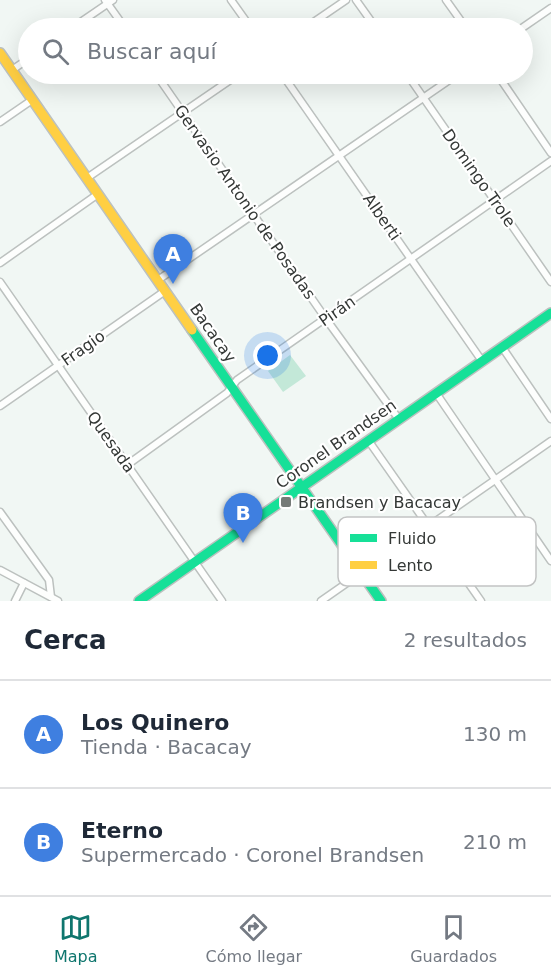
<!DOCTYPE html>
<html lang="es">
<head>
<meta charset="utf-8">
<style>
	:root { --surface:#fff; --page:#f6f6f7; --text:#1f2937; --muted:#747a83; --line:#e0e1e3; --accent:#0f766e }
	body { margin:0; font-family:"DejaVu Sans",sans-serif; background:var(--page); color:var(--text) }
	.you { position:absolute; left:268px; top:356px; width:21px; height:21px; margin:-15px; border:4px solid #fff; border-radius:50%; background:#1a73e8; box-shadow:0 0 0 9px #1a73e833 }
	.badge { display:grid; place-items:center; width:39px; height:39px; border-radius:50%; background:var(--accent); color:#fff; font-size:20px; font-weight:700 }
	.pin { position:absolute; translate:-50% -50px; filter:drop-shadow(0 2px 3px #0008) }
	.pin::after { content:''; position:absolute; top:32px; width:21px; height:18px; background:inherit; clip-path:polygon(0 0,100% 0,50% 100%) }
	.list { margin:0; padding:0; list-style:none }
	h2 { display:flex; justify-content:space-between; align-items:center; height:78px; margin:0; padding:0 24px; font-size:26px }
	h2 small { font-size:20px; font-weight:400; color:var(--muted) }
	.list li { display:grid; grid-template-columns:39px 1fr auto; gap:18px; align-items:center; box-sizing:border-box; height:108px; padding:0 24px; border-top:2px solid var(--line) }
	.list b { display:block; font-size:22px; white-space:nowrap }
	.list p { margin:0; font-size:20px; white-space:nowrap; color:var(--muted) }
	.list em { font-size:20px; font-style:normal; color:var(--muted) }
	.icon { flex:none; width:33px; height:33px; fill:none; stroke:currentColor; stroke-width:2; stroke-linecap:round; stroke-linejoin:round }
	.map { position:relative; flex:none; width:551px; height:601px; overflow:hidden }
	.search { position:absolute; background:var(--surface); box-shadow:0 6px 24px #0002; left:18px; right:18px; top:18px; height:66px; display:flex; align-items:center; gap:15px; box-sizing:border-box; padding:0 21px; border-radius:33px; color:var(--muted); font-size:22px }
	.sheet { height:294px; background:var(--surface) }
	nav { display:flex; justify-content:space-around; align-items:center; box-sizing:border-box; height:84px; border-top:2px solid var(--line); background:var(--surface); font-size:16px; color:var(--muted) }
	nav a { display:grid; justify-items:center; gap:3px }
	nav .on { color:var(--accent) }
	.map>svg:first-child { display:block }
	.green { fill:#c3e8d8 }
	.lines { fill:none; stroke-linecap:round; stroke-linejoin:round }
	.street-casing { stroke:#bcc1bf; stroke-width:9 }
	.fast-casing { stroke:#bcc1bf; stroke-width:12 }
	.slow-casing { stroke:#bcc1bf; stroke-width:12 }
	.street { stroke:#fdfefd; stroke-width:6 }
	.fast { stroke:#16e098; stroke-width:9 }
	.slow { stroke:#ffcf43; stroke-width:9 }
	.poi-dot { fill:#767b78; stroke:#fff; stroke-width:2 }
	.labels { text-anchor:middle; dominant-baseline:central; stroke-width:4.5; stroke-linejoin:round; paint-order:stroke }
	.street-label { font-size:16px; fill:#343836; stroke:#fff }
	.poi-label { font-size:16px; fill:#343836; stroke:#fff; text-anchor:start }
	.key { fill:#fff; stroke:#c2c3c3; stroke-width:1.5 }
	.key-label { font-size:16px; fill:#343836 }
</style>
</head>
<body>
<div class="map">
<svg width="551" height="601" viewBox="0 0 551 601">
	<rect width="100%" height="100%" fill="#f1f7f4"/>
	<!-- green -->
	<polygon class="green" points="290,355 306,376 283,392 268,371"/>
	<g class="lines">
		<defs>
			<g id="street">
				<polyline points="105,0 125,28"/>
				<polyline points="231,0 251,28"/>
				<polyline points="356,0 376,28"/>
				<polyline points="446,0 466,28"/>
				<polyline points="72,28 113,0"/>
				<polyline points="305,28 346,0"/>
				<polyline points="522,28 551,8"/>
				<polyline points="12,70 28,59"/>
				<polyline points="156,74 326,319 398,418"/>
				<polyline points="282,74 482,361"/>
				<polyline points="407,74 551,282"/>
				<polyline points="497,74 551,153"/>
				<polyline points="0,122 32,100"/>
				<polyline points="87,178 239,74"/>
				<polyline points="0,263 98,194"/>
				<polyline points="158,280 458,74"/>
				<polyline points="0,282 222,601"/>
				<polyline points="502,347 551,419"/>
				<polyline points="436,393 551,561"/>
				<polyline points="0,406 165,291"/>
				<polyline points="368,440 481,601"/>
				<polyline points="127,465 227,393 237,380 551,161"/>
				<polyline points="0,512 49,580 51,597"/>
				<polyline points="0,570 58,601"/>
				<polyline points="15,601 24,583"/>
				<polyline points="321,601 551,441"/>
			</g>
			<g id="fast">
				<polyline points="192,330 381,601"/>
				<polyline points="139,601 551,313"/>
			</g>
			<polyline id="slow" points="0,53 192,330"/>
		</defs>
		<!-- street casing -->
		<use href="#street" class="street-casing"/>
		<!-- fast casing -->
		<use href="#fast" class="fast-casing"/>
		<!-- slow casing -->
		<use href="#slow" class="slow-casing"/>
		<!-- street -->
		<use href="#street" class="street"/>
		<!-- fast -->
		<use href="#fast" class="fast"/>
		<!-- slow -->
		<use href="#slow" class="slow"/>
	</g>
	<!-- markers -->
	<rect class="poi-dot" x="280" y="496" width="12" height="12" rx="3"/>
	<g class="labels">
		<!-- street labels -->
		<g class="street-label">
			<text transform="translate(479 178) rotate(55)">Domingo Trole</text>
			<text transform="translate(245 202) rotate(55)">Gervasio Antonio de Posadas</text>
			<text transform="translate(382 217) rotate(55)">Alberti</text>
			<text transform="translate(337 311) rotate(-35)">Pirán</text>
			<text transform="translate(213 333) rotate(55)">Bacacay</text>
			<text transform="translate(83 348) rotate(-35)">Fragio</text>
			<text transform="translate(111 442) rotate(55)">Quesada</text>
			<text transform="translate(336 444) rotate(-35)">Coronel Brandsen</text>
		</g>
		<!-- poi labels -->
		<g class="poi-label">
			<text x="298" y="502">Brandsen y Bacacay</text>
		</g>
	</g>
	<!-- legend -->
	<rect x="338" y="517" width="198" height="69" rx="9" class="key"/>
	<rect x="350" y="534" width="27" height="8" fill="#16e098"/>
	<rect x="350" y="561" width="27" height="8" fill="#ffcf43"/>
	<g class="key-label">
		<text x="388" y="544">Fluido</text>
		<text x="388" y="571">Lento</text>
	</g>
</svg>
<div class="you"></div>
<div class="pin badge" style="left:173px;top:284px;background:#3f7fe0">A</div>
<div class="pin badge" style="left:243px;top:543px;background:#3f7fe0">B</div>
<div class="search"><svg class="icon" aria-label="search" viewBox="0 0 24 24"><circle cx="10" cy="10" r="6"/><path d="M15 15l6 6"/></svg>Buscar aquí</div>
</div>
<section class="sheet">
<h2>Cerca<small>2 resultados</small></h2>
<ul class="list">
<li><span class="badge" style="background:#3f7fe0">A</span><div><b>Los Quinero</b><p>Tienda · Bacacay</p></div><em>130 m</em></li>
<li><span class="badge" style="background:#3f7fe0">B</span><div><b>Eterno</b><p>Supermercado · Coronel Brandsen</p></div><em>210 m</em></li>
</ul>
</section>
<nav>
<a class="on"><svg class="icon" aria-label="map" viewBox="0 0 24 24"><path d="M3 6l6-2 6 2 6-2v14l-6 2-6-2-6 2zM9 4v14M15 6v14"/></svg>Mapa</a>
<a><svg class="icon" aria-label="directions" viewBox="0 0 24 24"><path d="M12 3l9 9-9 9-9-9zM9 14v-3h6M13 9l2 2-2 2"/></svg>Cómo llegar</a>
<a><svg class="icon" aria-label="saved" viewBox="0 0 24 24"><path d="M7 4h10v16l-5-4-5 4z"/></svg>Guardados</a>
</nav>
</body>
</html>
